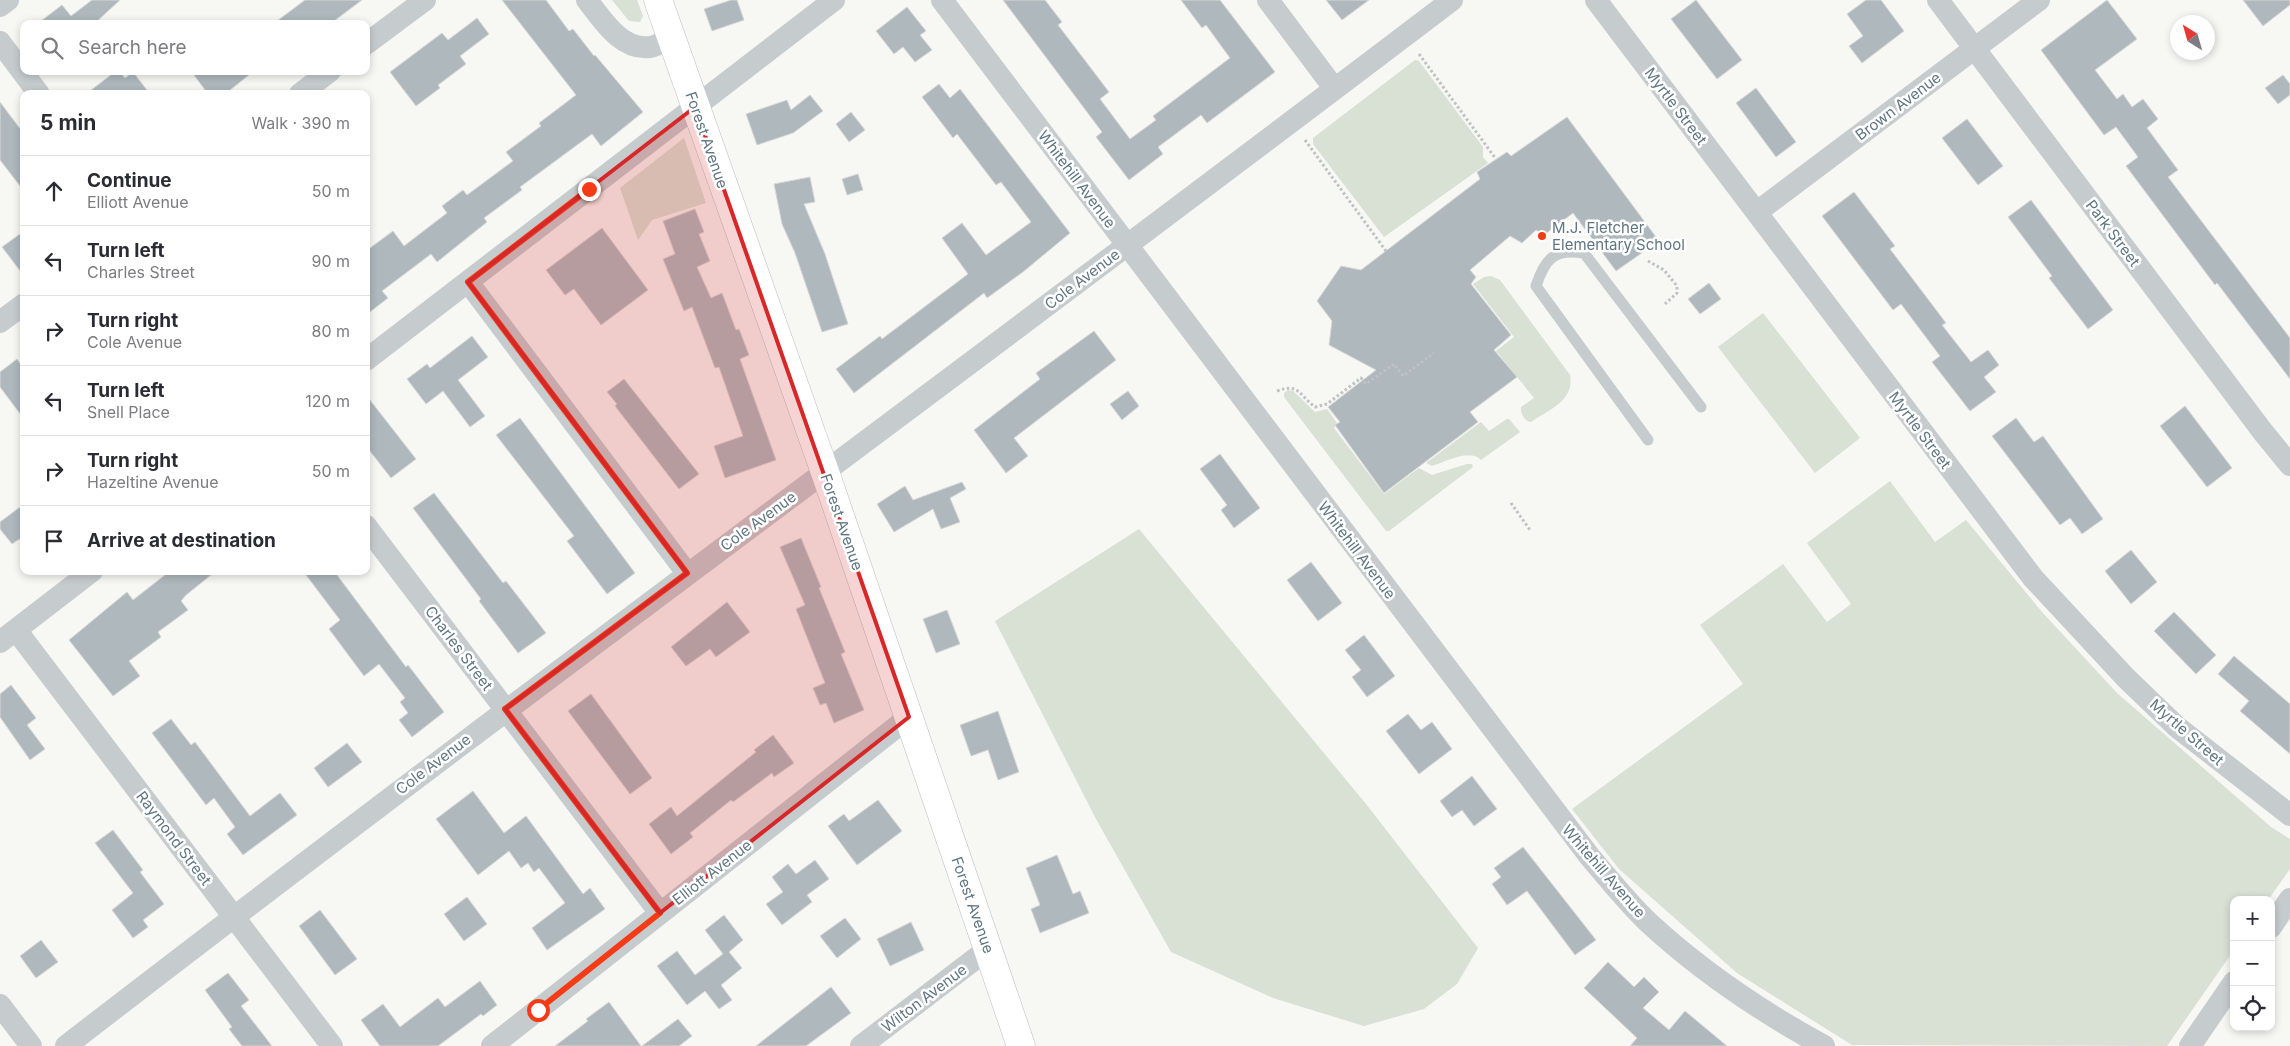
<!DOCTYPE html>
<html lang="en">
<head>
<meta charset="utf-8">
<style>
	:root { --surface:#fff; --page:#f7f7f7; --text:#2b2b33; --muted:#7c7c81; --line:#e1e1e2 }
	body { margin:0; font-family:Inter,sans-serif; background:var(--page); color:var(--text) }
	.controls { position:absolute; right:15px; bottom:15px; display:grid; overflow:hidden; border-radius:10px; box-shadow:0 2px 8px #0003 }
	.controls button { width:45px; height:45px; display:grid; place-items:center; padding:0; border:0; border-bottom:1px solid var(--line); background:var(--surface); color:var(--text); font:25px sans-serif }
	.compass { position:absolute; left:2170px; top:15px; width:45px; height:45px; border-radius:50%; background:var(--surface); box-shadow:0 2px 8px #0003; rotate:323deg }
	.stop { position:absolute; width:15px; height:15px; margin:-11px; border:4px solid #f53b15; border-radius:50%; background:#fff }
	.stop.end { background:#f53b15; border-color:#fff; box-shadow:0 1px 5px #0008 }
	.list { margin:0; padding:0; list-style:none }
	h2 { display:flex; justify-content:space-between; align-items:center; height:65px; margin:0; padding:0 20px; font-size:21px }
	h2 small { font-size:16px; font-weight:400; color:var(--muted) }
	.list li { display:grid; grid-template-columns:32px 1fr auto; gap:15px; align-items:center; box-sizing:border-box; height:70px; padding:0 20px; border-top:1px solid var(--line) }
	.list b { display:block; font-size:19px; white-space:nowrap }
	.list p { margin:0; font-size:16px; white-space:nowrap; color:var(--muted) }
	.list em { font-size:16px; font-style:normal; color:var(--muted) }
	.icon { flex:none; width:28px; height:28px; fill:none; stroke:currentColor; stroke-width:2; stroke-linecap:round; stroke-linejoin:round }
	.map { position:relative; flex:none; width:2290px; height:1046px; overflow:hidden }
	.search { position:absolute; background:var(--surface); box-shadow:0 2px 8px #0003; left:20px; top:20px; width:350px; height:55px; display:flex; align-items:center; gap:12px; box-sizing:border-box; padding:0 18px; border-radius:10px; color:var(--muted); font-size:19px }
	.panel { position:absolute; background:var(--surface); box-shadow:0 2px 8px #0003; left:20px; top:90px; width:350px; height:485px; border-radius:10px }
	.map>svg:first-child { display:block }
	.green { fill:#d9e0d4 }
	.building { fill:#aeb8bd; stroke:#d8d8d6 }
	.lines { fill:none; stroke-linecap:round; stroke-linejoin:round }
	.secondary-casing { stroke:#b8bec2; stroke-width:29 }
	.path { stroke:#bfc2c4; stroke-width:3; stroke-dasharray:2.5 2.5; stroke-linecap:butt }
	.service { stroke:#c6cbce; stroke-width:11 }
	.minor { stroke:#c6cbce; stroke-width:22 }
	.secondary { stroke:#fff; stroke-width:28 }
	.route { stroke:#f53b15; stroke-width:6 }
	.marked { fill:#d62828; fill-opacity:0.2; stroke:#d62828; stroke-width:4; stroke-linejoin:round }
	.poi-dot { fill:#f53b15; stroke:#fff; stroke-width:2 }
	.labels { text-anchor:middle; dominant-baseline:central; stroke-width:5; stroke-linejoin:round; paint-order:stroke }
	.street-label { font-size:15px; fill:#5f7582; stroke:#fff }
	.poi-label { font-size:15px; fill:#5f7582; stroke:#fff; text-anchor:start }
</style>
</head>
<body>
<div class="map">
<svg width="2290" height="1046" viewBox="0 0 2290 1046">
	<rect width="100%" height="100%" fill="#f7f7f3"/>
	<!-- green -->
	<g class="green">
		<polygon points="612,0 637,0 643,16 640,22 629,21"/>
		<polygon points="1415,60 1419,61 1483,147 1483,157 1488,163 1384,237 1313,144 1313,138"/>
		<polygon points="684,138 706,203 652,220 638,240 620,188"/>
		<path d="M1491 276 1500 280 1570 375C1575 400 1549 410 1531 422 1525 422 1520 413 1521 407L1534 398 1496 351 1514 337 1473 284 1484 277Z"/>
		<polygon points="1763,313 1860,438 1815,473 1718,347"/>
		<polygon points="1288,390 1293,391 1315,412 1327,409 1337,423 1334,428 1384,494 1419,468 1432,475 1467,464 1472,464 1473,467 1389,531 1386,531 1284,397 1284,393"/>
		<path d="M1507 419H1509L1520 432 1481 460C1470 448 1445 462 1432 466L1426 463 1481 422 1489 431Z"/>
		<polygon points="1890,481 1935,542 1966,520 2042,612 2117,693 2271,827 2290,839 2290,869 2268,900 2234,900 2234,950 2167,1046 1852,1045 1737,973 1619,869 1572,809 1743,684 1700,625 1783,564 1827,622 1851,604 1807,543"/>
		<polygon points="1139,529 1366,804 1478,948 1457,984 1424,1009 1364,1026 1273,998 1171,952 1096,819 995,621"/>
	</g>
	<!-- building -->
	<g class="building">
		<polygon points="92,0 120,0 94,24 37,24 62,5 71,16"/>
		<polygon points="305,0 362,0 330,24 273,24"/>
		<polygon points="502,0 546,0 569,31 573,29 594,56 595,55 643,112 601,146 592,134 520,187 522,190 484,218 487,222 437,262 431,254 382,291 388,298 366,315 366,251 393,231 404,246 447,213 442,206 463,190 467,195 513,161 506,152 541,126 539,123 576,95"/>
		<polygon points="731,0 737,0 744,20 712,31 704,9"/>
		<polygon points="1003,0 1045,0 1062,22 1058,25 1109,92 1100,99 1130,139 1156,120 1153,116 1230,58 1206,25 1202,28 1181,0 1220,0 1275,72 1207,123 1201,115 1158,147 1163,154 1129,180 1096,137 1102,132"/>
		<polygon points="1326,0 1369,0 1342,20"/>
		<polygon points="1696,0 1742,60 1717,79 1671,19"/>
		<polygon points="1866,0 1881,0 1904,31 1862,63 1849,46 1863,36 1847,14"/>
		<polygon points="2107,0 2137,39 2095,70 2117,99 2123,94 2132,107 2143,99 2158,119 2147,128 2178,170 2168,177 2290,338 2290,379 2217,283 2215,285 2126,166 2138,157 2116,127 2104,135 2041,50"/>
		<polygon points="2243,0 2290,0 2290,5 2263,26"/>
		<polygon points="907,7 926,31 920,35 932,50 915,62 903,47 894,54 876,31"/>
		<polygon points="477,18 489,34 460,56 466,64 438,85 440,88 416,106 390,72 442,33 448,40"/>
		<polygon points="116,71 119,71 125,78 133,72 150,94 86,94"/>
		<polygon points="191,71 254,71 225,94 208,94"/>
		<polygon points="2283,75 2290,84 2290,95 2278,104 2265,88"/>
		<polygon points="939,84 950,98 960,89 1070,233 1023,272 987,298 984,293 854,393 836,369 880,336 882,339 968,274 942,238 962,223 986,255 1031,222 1001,182 996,185 957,134 953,138 922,97"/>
		<polygon points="1756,88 1796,142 1776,157 1736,103"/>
		<polygon points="810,95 823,111 793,133 757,145 746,114 787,100 791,110"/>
		<polygon points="0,102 24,134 24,191 0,160"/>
		<polygon points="851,112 865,130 849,142 836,124"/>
		<polygon points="1567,117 1659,241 1616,271 1573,213 1544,235 1536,230 1522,243 1510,236 1470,270 1476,277 1471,284 1511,335 1494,350 1517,377 1470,412 1478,422 1384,493 1335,425 1340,422 1328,407 1376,370 1329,345 1332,321 1317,301 1341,266 1361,270 1480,179 1477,172 1507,152 1511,156"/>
		<polygon points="1967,119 2003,166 1978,185 1942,138"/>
		<polygon points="858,174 863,190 847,195 842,179"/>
		<polygon points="810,177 815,202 804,204 825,254 848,324 822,332 795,253 782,224 774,184"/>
		<polygon points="1854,192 1895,246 1890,249 1946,323 1942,325 1971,362 1988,350 1999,365 1984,377 1996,392 1970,411 1932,362 1940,356 1901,304 1893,310 1822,216"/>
		<polygon points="2031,200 2113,310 2088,329 2049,278 2052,276 2008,217"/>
		<polygon points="695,209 704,232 699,234 710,261 697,267 711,298 722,293 736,330 739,329 749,355 740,359 776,460 725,478 714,446 743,436 719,367 715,368 692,307 684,311 663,259 675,254 663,221"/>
		<polygon points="602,228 648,290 601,325 574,289 565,295 546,270"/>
		<polygon points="24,231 24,276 2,247"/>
		<polygon points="1709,283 1721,299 1700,314 1688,299"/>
		<polygon points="1094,331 1116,360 1014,438 1028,456 1006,473 974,430 1040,379 1036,373"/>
		<polygon points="472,336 488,357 458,380 485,416 470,427 443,391 426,404 407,379 427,364 430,368"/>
		<polygon points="17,359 24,369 24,419 0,387 0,372"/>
		<polygon points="624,379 699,474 679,489 615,406 617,404 607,392"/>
		<polygon points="1128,391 1139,406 1122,420 1110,404"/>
		<polygon points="366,395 416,459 391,478 366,446"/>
		<polygon points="2185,406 2232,468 2207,487 2160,426"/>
		<polygon points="520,418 635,573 607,594 567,541 574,536 496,435"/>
		<polygon points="2016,418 2034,442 2043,436 2103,519 2082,534 2070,518 2060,525 1992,436"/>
		<polygon points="1220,454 1260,508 1234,528 1221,510 1227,505 1200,469"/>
		<polygon points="962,482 966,489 950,498 960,522 941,529 933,509 894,532 877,504 905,486 913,500"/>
		<polygon points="434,493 503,583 506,581 546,633 518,653 479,601 481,599 413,508"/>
		<polygon points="24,504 24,536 12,544 0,529 0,522"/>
		<polygon points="801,538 821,587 819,588 845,652 841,654 864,710 834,723 826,703 820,705 813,688 825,683 796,609 805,605 780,547"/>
		<polygon points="2131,550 2157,582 2131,604 2105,571"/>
		<polygon points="1311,562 1342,603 1318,621 1287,580"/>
		<polygon points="170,571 216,571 186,595 181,601 188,610 158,632 161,637 129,661 140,676 113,696 69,640 127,592 133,600"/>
		<polygon points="303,571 334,571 406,667 408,665 444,712 412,737 399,720 408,713 400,702 405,698 379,664 364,676 329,629 340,620"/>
		<polygon points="727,602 750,632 716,657 710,649 686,666 671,647"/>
		<polygon points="947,610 960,644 936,653 923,619"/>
		<polygon points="2174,612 2216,655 2196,674 2154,631"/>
		<polygon points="1364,635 1395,676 1367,697 1352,677 1361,670 1345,650"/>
		<polygon points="2234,656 2290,704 2290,754 2240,711 2249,701 2218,674"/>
		<polygon points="11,685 36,718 27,725 45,749 30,760 0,717 0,694"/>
		<polygon points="591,694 652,778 630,794 568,711"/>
		<polygon points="998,711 1019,772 998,780 988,750 971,756 960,725"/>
		<polygon points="1408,714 1421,730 1432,722 1452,749 1419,774 1386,731"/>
		<polygon points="171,719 191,745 195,742 250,816 280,793 297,815 243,855 227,834 235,827 214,798 206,805 152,733"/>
		<polygon points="773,735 794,763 774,777 772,773 733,802 731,800 690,833 693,837 671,854 649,824 671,807 677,816 756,752 754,750"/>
		<polygon points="347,743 362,762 328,787 314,768"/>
		<polygon points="1472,776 1497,809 1474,826 1462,810 1452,817 1440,801"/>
		<polygon points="473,791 504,833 526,816 583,894 590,888 605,909 547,950 532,928 565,903 539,868 534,872 528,863 521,868 509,851 478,875 436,819"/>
		<polygon points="878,800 902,831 857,865 828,826 844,814 849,821"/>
		<polygon points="113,830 143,870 140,872 164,904 143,920 148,927 133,938 112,910 133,893 95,843"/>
		<polygon points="1523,847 1596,940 1575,955 1527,891 1507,905 1492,884 1501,877 1494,868"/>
		<polygon points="1057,855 1073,894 1080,891 1089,913 1040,933 1031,909 1040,905 1026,868"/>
		<polygon points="815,860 829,879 807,895 812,902 782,925 766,904 783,892 772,877 788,864 796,874"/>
		<polygon points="467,897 487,924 464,941 444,914"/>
		<polygon points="320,910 357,959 335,975 299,926"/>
		<polygon points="724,915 743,940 729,952 742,968 721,985 732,1000 719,1009 705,991 687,1005 657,966 677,951 695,975 723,954 705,930"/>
		<polygon points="845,918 861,939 837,958 820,936"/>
		<polygon points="911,922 924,950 890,966 877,939"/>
		<polygon points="41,940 58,962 36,978 20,956"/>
		<polygon points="1608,962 1634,987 1644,977 1659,992 1643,1008 1669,1030 1685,1011 1727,1046 1630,1046 1637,1038 1584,988"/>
		<polygon points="228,973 249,1000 241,1006 272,1046 242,1046 229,1029 232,1027 205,990"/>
		<polygon points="480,981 497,1005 483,1016 481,1014 438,1046 380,1046 361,1020 383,1004 400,1027 438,998 445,1007"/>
		<polygon points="831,987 851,1013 806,1046 756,1046"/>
		<polygon points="609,1002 641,1046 555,1046 588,1021 586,1019"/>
		<polygon points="678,1019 692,1036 679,1046 642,1046"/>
	</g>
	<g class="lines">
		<defs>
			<polyline id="secondary" points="658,0 825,472 1021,1046"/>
		</defs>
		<!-- secondary casing -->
		<use href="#secondary" class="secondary-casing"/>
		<!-- path -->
		<g class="path">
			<polyline points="1419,54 1496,159"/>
			<polyline points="1305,140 1386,251"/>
			<polyline points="1648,261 1664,270 1677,286 1677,293 1665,304"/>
			<path d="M1277 391C1299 383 1298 394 1315 407L1327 404 1361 378 1366 384 1394 364 1403 376 1434 353"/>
			<polyline points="1511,503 1530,530"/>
		</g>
		<!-- service -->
		<path class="service" d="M1648 440 1536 286C1545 259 1554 248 1584 253L1701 407"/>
		<!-- minor -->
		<g class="minor">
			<path d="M587 0C602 19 621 51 650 47 657 46 665 41 671 38"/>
			<path d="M942 0 1590 857C1609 879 1628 903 1649 923 1702 972 1762 1012 1824 1046"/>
			<polyline points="1268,0 1334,88"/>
			<polyline points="1596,0 2033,578 2126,678 2177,727 2290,815"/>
			<polyline points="1938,0 2263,432 2290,465"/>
			<polyline points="0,6 8,0"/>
			<polyline points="0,42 39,94"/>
			<polyline points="366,44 425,0"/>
			<polyline points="300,94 330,71"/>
			<polyline points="1757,212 2039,0"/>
			<polyline points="468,282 687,573"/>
			<polyline points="0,322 24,304"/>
			<polyline points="366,360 834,0"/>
			<polyline points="366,526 660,913"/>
			<polyline points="16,630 332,1046"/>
			<polyline points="0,642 92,571"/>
			<polyline points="2271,927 2290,899"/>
			<polyline points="0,1005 31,1046"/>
			<path d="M66 1046C524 692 991 351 1452 0"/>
			<polyline points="492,1046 909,717"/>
			<polyline points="861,1046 988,949"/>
			<polyline points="2190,1046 2234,982"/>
		</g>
		<!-- secondary -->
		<use href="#secondary" class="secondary"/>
	</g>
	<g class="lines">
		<!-- route -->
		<polyline class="route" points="538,1010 660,913 505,709 687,573 468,282 589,189"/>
	</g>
	<!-- marked area -->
	<path class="marked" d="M695 107 909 717 660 913 505 709 687 573 468 282Z"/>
	<!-- markers -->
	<circle class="poi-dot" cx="1542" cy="236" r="5"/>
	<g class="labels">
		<!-- street labels -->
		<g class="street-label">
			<text transform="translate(1676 106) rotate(53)">Myrtle Street</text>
			<text transform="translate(1898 106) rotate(-37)">Brown Avenue</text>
			<text transform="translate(707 140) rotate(71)">Forest Avenue</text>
			<text transform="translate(1077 179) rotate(53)">Whitehill Avenue</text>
			<text transform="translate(2113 233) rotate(53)">Park Street</text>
			<text transform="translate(1082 279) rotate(-37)">Cole Avenue</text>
			<text transform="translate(1920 430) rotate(53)">Myrtle Street</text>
			<text transform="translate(758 521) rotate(-36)">Cole Avenue</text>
			<text transform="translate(842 522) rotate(71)">Forest Avenue</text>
			<text transform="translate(1357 550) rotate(53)">Whitehill Avenue</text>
			<text transform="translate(459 648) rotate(53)">Charles Street</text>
			<text transform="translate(2187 732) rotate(41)">Myrtle Street</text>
			<text transform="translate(433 764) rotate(-37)">Cole Avenue</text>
			<text transform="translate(174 838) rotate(53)">Raymond Street</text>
			<text transform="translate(1604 871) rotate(49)">Whitehill Avenue</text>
			<text transform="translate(712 872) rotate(-38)">Elliott Avenue</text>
			<text transform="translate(973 905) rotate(71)">Forest Avenue</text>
			<text transform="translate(924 998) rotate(-37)">Wilton Avenue</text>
		</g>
		<!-- poi labels -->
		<g class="poi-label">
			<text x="1552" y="227">M.J. Fletcher<tspan x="1552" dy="17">Elementary School</tspan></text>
		</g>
	</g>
</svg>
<div class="controls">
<button>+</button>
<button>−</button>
<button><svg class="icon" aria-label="locate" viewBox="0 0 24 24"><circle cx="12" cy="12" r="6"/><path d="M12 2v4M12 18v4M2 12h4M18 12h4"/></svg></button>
</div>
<svg class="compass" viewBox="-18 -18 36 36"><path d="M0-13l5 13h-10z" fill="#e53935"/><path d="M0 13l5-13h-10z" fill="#7c7c81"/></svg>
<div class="stop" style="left:538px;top:1010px"></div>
<div class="stop end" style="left:589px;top:189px"></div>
<div class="search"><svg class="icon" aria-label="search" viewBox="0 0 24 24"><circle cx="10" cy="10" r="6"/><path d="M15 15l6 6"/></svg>Search here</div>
<section class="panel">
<h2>5 min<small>Walk · 390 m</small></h2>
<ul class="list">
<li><svg class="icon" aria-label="ahead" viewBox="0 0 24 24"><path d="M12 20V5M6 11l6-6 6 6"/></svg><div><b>Continue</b><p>Elliott Avenue</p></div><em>50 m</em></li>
<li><svg class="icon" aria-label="left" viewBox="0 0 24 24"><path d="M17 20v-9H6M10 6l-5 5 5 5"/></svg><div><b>Turn left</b><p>Charles Street</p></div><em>90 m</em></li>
<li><svg class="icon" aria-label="right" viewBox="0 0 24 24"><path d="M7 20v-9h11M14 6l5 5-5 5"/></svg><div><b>Turn right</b><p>Cole Avenue</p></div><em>80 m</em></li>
<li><svg class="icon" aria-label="left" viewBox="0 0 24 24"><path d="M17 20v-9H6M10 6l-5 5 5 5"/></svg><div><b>Turn left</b><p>Snell Place</p></div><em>120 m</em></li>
<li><svg class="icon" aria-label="right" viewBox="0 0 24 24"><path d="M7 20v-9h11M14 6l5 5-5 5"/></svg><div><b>Turn right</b><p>Hazeltine Avenue</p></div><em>50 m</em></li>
<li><svg class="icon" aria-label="arrive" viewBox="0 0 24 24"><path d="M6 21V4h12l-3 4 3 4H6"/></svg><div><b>Arrive at destination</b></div></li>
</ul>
</section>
</div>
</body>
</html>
